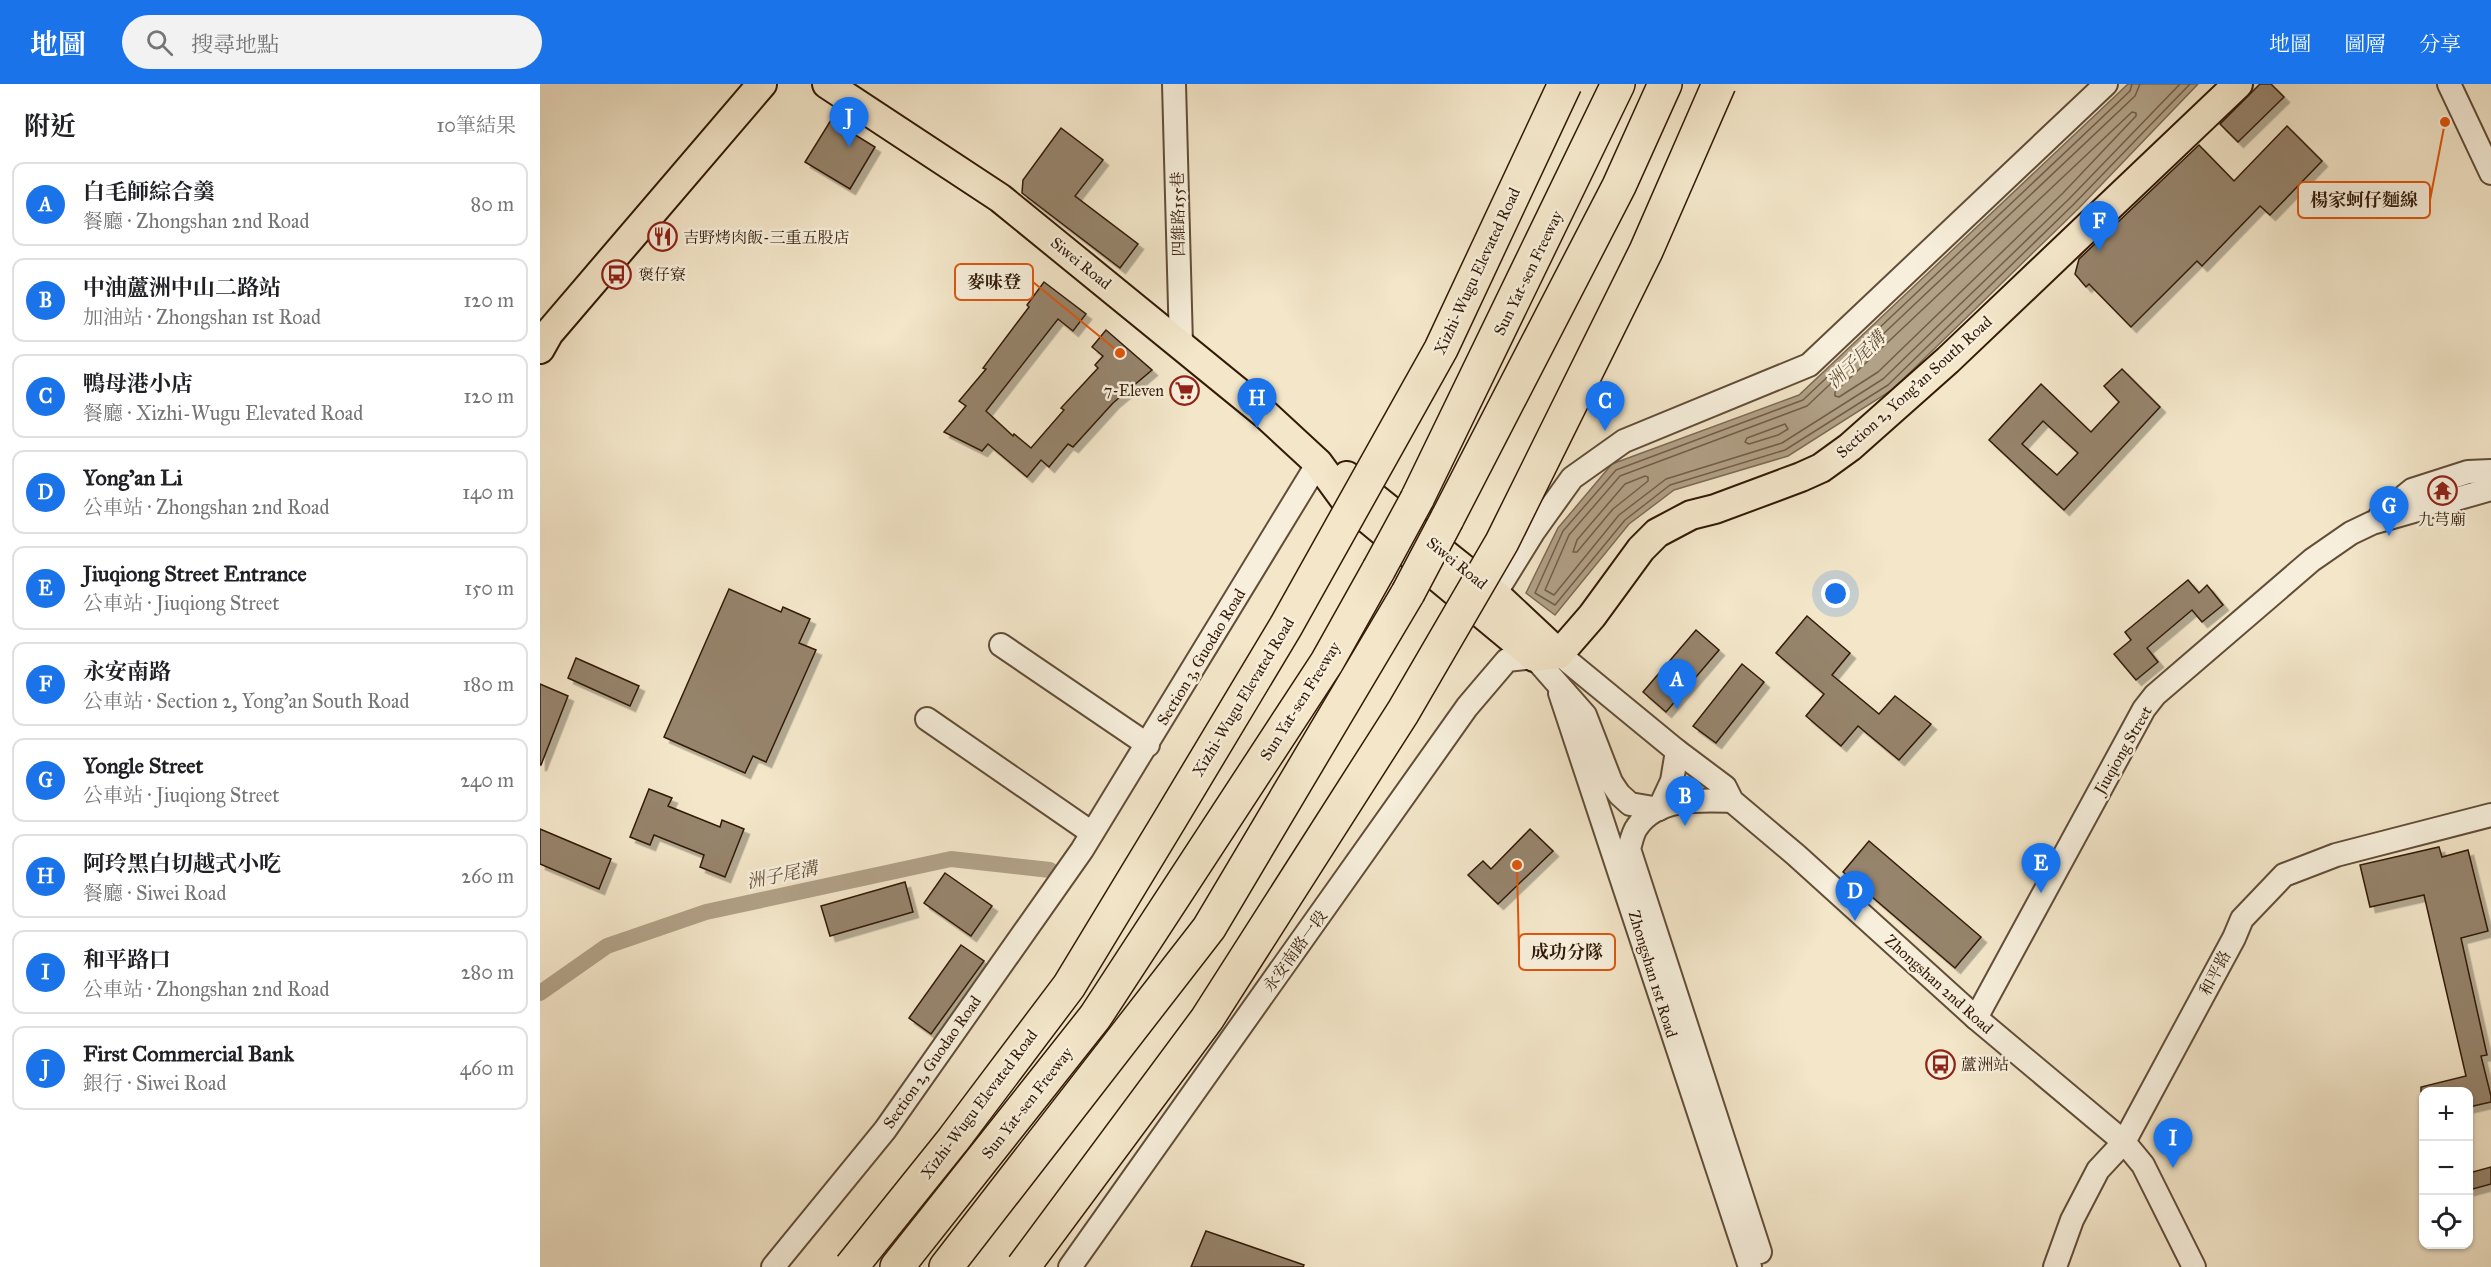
<!DOCTYPE html>
<html lang="zh-TW">
<head>
<meta charset="utf-8">
<style>
	:root { --surface:#fff; --page:#f2f2f2; --text:#202124; --muted:#757577; --line:#e0e0e0; --accent:#1a73e8 }
	body { margin:0; font-family:"IM FELL Great Primer","Noto Serif TC",serif; background:var(--page); color:var(--text) }
	.controls { position:absolute; right:18px; bottom:18px; display:grid; overflow:hidden; border-radius:12px; box-shadow:0 2px 4px #0004 }
	.controls button { width:54px; height:54px; display:grid; place-items:center; padding:0; border:0; border-bottom:2px solid var(--line); background:var(--surface); color:var(--text); font:30px sans-serif }
	.you { position:absolute; left:1296px; top:510px; width:21px; height:21px; margin:-15px; border:4px solid #fff; border-radius:50%; background:#1a73e8; box-shadow:0 0 0 9px #1a73e833 }
	.badge { display:grid; place-items:center; width:39px; height:39px; border-radius:50%; background:var(--accent); color:#fff; font-size:20px; font-weight:700 }
	.pin { position:absolute; translate:-50% -50px; filter:drop-shadow(0 2px 3px #0008) }
	.pin::after { content:''; position:absolute; top:32px; width:21px; height:18px; background:inherit; clip-path:polygon(0 0,100% 0,50% 100%) }
	.list { margin:0; padding:0; list-style:none }
	h2 { display:flex; justify-content:space-between; align-items:center; height:78px; margin:0; padding:0 24px; font-size:26px }
	h2 small { font-size:20px; font-weight:400; color:var(--muted) }
	.list li { display:grid; grid-template-columns:39px 1fr auto; gap:18px; align-items:center; box-sizing:border-box; height:84px; margin:0 12px 12px; padding:0 12px; border:2px solid var(--line); border-radius:12px }
	.list b { display:block; font-size:22px; white-space:nowrap }
	.list p { margin:0; font-size:20px; white-space:nowrap; color:var(--muted) }
	.list em { font-size:20px; font-style:normal; color:var(--muted) }
	.icon { flex:none; width:33px; height:33px; fill:none; stroke:currentColor; stroke-width:2; stroke-linecap:round; stroke-linejoin:round }
	.map { position:relative; flex:none; width:1951px; height:1183px; overflow:hidden }
	header { display:flex; align-items:center; gap:36px; box-sizing:border-box; height:84px; padding:0 30px; background:var(--accent); color:#fff }
	header strong { font-size:28px }
	nav { display:flex; gap:33px; margin-inline-start:auto; font-size:21px }
	.search { width:420px; height:54px; background:var(--page); display:flex; align-items:center; gap:15px; box-sizing:border-box; padding:0 21px; border-radius:33px; color:var(--muted); font-size:22px }
	main { display:flex }
	aside { flex:1; background:var(--surface) }
	.map>svg:first-child { display:block }
	.water { fill:#b1a187; stroke:#7e6b54; stroke-width:1.5 }
	.lines { fill:none; stroke-linecap:round; stroke-linejoin:round }
	.shore { stroke:#725e47; stroke-width:1.5 }
	.canal { stroke:#b1a187; stroke-width:16 }
	.building { fill:#96846c; stroke:#321a07; stroke-width:1.5; fill-rule:evenodd; filter:url(#shadow) }
	.minor-casing { stroke:#624d38; stroke-width:26 }
	.major-casing { stroke:#321a07; stroke-width:32 }
	.highway-casing { stroke:#321a07; stroke-width:36 }
	.minor { stroke:#f7efdc; stroke-width:22 }
	.major { stroke:#f3e6c9; stroke-width:28 }
	.highway { stroke:#f3e6c9; stroke-width:33 }
	.highway-bridge-casing { stroke:#321a07; stroke-width:36; stroke-linecap:butt }
	.highway-bridge { stroke:#f3e6c9; stroke-width:33 }
	.labels { text-anchor:middle; dominant-baseline:central; stroke-width:5; stroke-linejoin:round; paint-order:stroke }
	.street-label { font-size:16px; fill:#321a07; stroke:#f7efdc }
	.poi-label { font-size:16px; fill:#321a07; stroke:#f7efdc; text-anchor:start }
	.water-label { font-size:18px; font-style:italic; fill:#65503a; stroke:#f7efdc }
	.leader { fill:none; stroke:#df560c; stroke-width:2 }
	.callout-dot { fill:#df560c; stroke:#f7efdc; stroke-width:2 }
	.callout { fill:#f7efdc; stroke:#df560c; stroke-width:2 }
	.callout-label { font-size:18px; text-anchor:middle; font-weight:bold; fill:#321a07 }
</style>
</head>
<body>
<header>
<strong>地圖</strong>
<div class="search"><svg class="icon" aria-label="search" viewBox="0 0 24 24"><circle cx="10" cy="10" r="6"/><path d="M15 15l6 6"/></svg>搜尋地點</div>
<nav><a>地圖</a><a>圖層</a><a>分享</a></nav>
</header>
<main>
<aside>
<h2>附近<small>10筆結果</small></h2>
<ul class="list">
<li><span class="badge">A</span><div><b>白毛師綜合羹</b><p>餐廳 · Zhongshan 2nd Road</p></div><em>80 m</em></li>
<li><span class="badge">B</span><div><b>中油蘆洲中山二路站</b><p>加油站 · Zhongshan 1st Road</p></div><em>120 m</em></li>
<li><span class="badge">C</span><div><b>鴨母港小店</b><p>餐廳 · Xizhi-Wugu Elevated Road</p></div><em>120 m</em></li>
<li><span class="badge">D</span><div><b>Yong'an Li</b><p>公車站 · Zhongshan 2nd Road</p></div><em>140 m</em></li>
<li><span class="badge">E</span><div><b>Jiuqiong Street Entrance</b><p>公車站 · Jiuqiong Street</p></div><em>150 m</em></li>
<li><span class="badge">F</span><div><b>永安南路</b><p>公車站 · Section 2, Yong'an South Road</p></div><em>180 m</em></li>
<li><span class="badge">G</span><div><b>Yongle Street</b><p>公車站 · Jiuqiong Street</p></div><em>240 m</em></li>
<li><span class="badge">H</span><div><b>阿玲黑白切越式小吃</b><p>餐廳 · Siwei Road</p></div><em>260 m</em></li>
<li><span class="badge">I</span><div><b>和平路口</b><p>公車站 · Zhongshan 2nd Road</p></div><em>280 m</em></li>
<li><span class="badge">J</span><div><b>First Commercial Bank</b><p>銀行 · Siwei Road</p></div><em>460 m</em></li>
</ul>
</aside>
<div class="map">
<svg width="1951" height="1183" viewBox="0 0 1951 1183">
	<defs>
		<filter id="shadow"><feDropShadow dx="5.5" dy="5.5" stdDeviation="0" flood-color="#0004"/></filter>
	</defs>
	<rect width="100%" height="100%" fill="#f3e6c9"/>
	<filter id="stains"><feTurbulence type="fractalNoise" baseFrequency=".00333" numOctaves="4"/><feColorMatrix values="0 0 0 0 .2 0 0 0 0 .09 0 0 0 0 .02 0 0 0 .5 -.17"/></filter>
	<radialGradient id="worn" r=".72"><stop offset=".6" stop-color="#630" stop-opacity="0"/><stop offset="1" stop-color="#630" stop-opacity=".3"/></radialGradient>
	<!-- water -->
	<polygon class="water" points="1588,0 1658,0 1539,124 1352,306 1248,372 1134,406 1089,440 1015,531 986,509 1018,444 1072,380 1259,311"/>
	<g class="lines">
		<!-- shore -->
		<g class="shore">
			<polyline points="1592,0 1590,7 1263,316 1076,386 1023,447 995,509 1015,521 1085,436 1130,401 1245,366 1348,301 1534,120 1650,0"/>
			<polyline points="1600,0 1595,12 1267,322 1080,392 1029,451 1005,506 1014,511 1079,431 1126,395 1242,359 1343,295 1529,115 1640,0"/>
			<polygon points="1592,28 1596,29 1596,32 1523,109 1338,288 1299,313 1295,312 1295,308"/>
			<polygon points="1245,340 1248,345 1238,351 1209,360 1205,358 1207,354"/>
			<polygon points="1105,392 1108,393 1108,397 1073,425 1037,468 1033,468 1037,456 1085,400"/>
		</g>
		<!-- canal -->
		<polyline class="canal" points="0,909 67,862 166,828 411,775 510,786"/>
	</g>
	<!-- building -->
	<g class="building">
		<polygon points="1720,0 1731,0 1744,13 1698,58 1680,40"/>
		<polygon points="291,36 335,63 310,105 265,78"/>
		<polygon points="1747,42 1782,77 1730,131 1720,122 1662,182 1657,177 1591,243 1549,200 1546,203 1535,190 1539,175 1659,61 1694,97"/>
		<polygon points="521,44 563,76 535,112 598,160 580,184 482,109 483,96"/>
		<polygon points="504,198 546,230 533,247 518,235 446,327 473,352 474,350 491,364 524,326 521,324 558,284 555,281 563,272 552,263 566,246 612,286 573,319 533,363 528,360 509,383 501,376 487,393 448,360 442,367 404,348 426,322 419,317 446,285 443,284 489,223 487,221"/>
		<path d="M1582 285 1620 323 1524 426 1449 356 1501 300 1551 348 1579 318 1564 302ZM1503 337 1538 369 1517 391 1482 360Z"/>
		<polygon points="1648,496 1659,509 1667,501 1683,521 1662,538 1652,526 1607,564 1618,578 1596,596 1574,570 1591,556 1585,548"/>
		<polygon points="189,505 241,528 243,523 270,535 259,559 276,566 226,678 213,672 205,689 124,653"/>
		<polygon points="1267,532 1310,569 1292,591 1339,630 1355,612 1391,640 1359,676 1318,642 1301,662 1266,632 1284,610 1236,569"/>
		<polygon points="1156,546 1179,566 1126,628 1103,608"/>
		<polygon points="36,574 99,602 90,622 28,594"/>
		<polygon points="1202,580 1224,598 1176,659 1153,642"/>
		<polygon points="0,600 28,612 1,681 0,681"/>
		<polygon points="109,705 132,714 128,722 180,743 182,736 204,745 185,793 160,783 164,771 114,751 110,761 90,753"/>
		<polygon points="0,745 71,775 59,805 0,780"/>
		<polygon points="990,745 1013,767 958,820 928,791 943,777 951,785"/>
		<polygon points="1329,757 1441,853 1415,884 1303,788"/>
		<polygon points="1899,763 1902,773 1928,766 1948,847 1921,854 1947,971 1941,972 1951,1012 1951,1018 1929,1023 1929,1008 1881,1008 1881,1003 1926,992 1884,811 1830,823 1820,781"/>
		<polygon points="405,789 452,822 431,852 384,819"/>
		<polygon points="365,798 373,828 290,852 281,822"/>
		<polygon points="421,861 444,877 391,950 369,934"/>
		<polygon points="1951,1083 1951,1100 1929,1106 1929,1089"/>
		<polygon points="666,1147 764,1181 763,1183 651,1183"/>
	</g>
	<g class="lines">
		<defs>
			<g id="minor">
				<polyline points="634,0 641,260"/>
				<polyline points="1909,0 1951,89"/>
				<polyline points="1840,432 1872,406 1928,388 1951,387"/>
				<polyline points="955,510 994,447 1032,394 1084,357 1269,281 1566,0"/>
				<polyline points="461,561 608,661"/>
				<polyline points="1019,570 1137,667 1185,703 1192,717 1256,771 1436,934 1584,1058 1603,1081 1654,1183"/>
				<polyline points="1020,609 1210,1183"/>
				<polyline points="387,635 552,749"/>
				<path d="M1192 717C1161 716 1117 713 1097 743 1093 748 1091 758 1089 765L1220 1168"/>
				<polyline points="1119,725 1132,697 1137,667"/>
				<polyline points="1436,934 1604,625 1615,611 1772,476 1811,449 1832,439 1951,405"/>
				<polyline points="233,1183 345,1046 542,766 778,379"/>
				<polyline points="530,1183 927,623 967,576 994,573 1045,631 1071,698 1079,710 1090,720 1119,725"/>
				<polyline points="1515,1183 1532,1136 1558,1086 1584,1058 1694,854 1702,835 1744,791 1796,771 1951,731"/>
			</g>
			<g id="major">
				<polyline points="287,0 460,114 725,330 778,379 805,416 994,573 1019,570 1052,532 1101,465 1117,449 1151,431 1175,425 1261,393 1281,384 1310,363 1408,276 1698,0"/>
				<polyline points="0,265 9,249 222,0"/>
				<polyline points="807,392 955,510 1019,570"/>
			</g>
			<g id="highway">
				<polyline points="877,415 1078,0"/>
				<polyline points="907,435 1079,102 1125,0"/>
				<polyline points="357,1183 555,933 787,578 839,485"/>
				<polyline points="406,1183 669,844 868,509"/>
			</g>
		</defs>
		<!-- minor casing -->
		<use href="#minor" class="minor-casing"/>
		<!-- major casing -->
		<use href="#major" class="major-casing"/>
		<!-- highway casing -->
		<use href="#highway" class="highway-casing"/>
		<!-- minor -->
		<use href="#minor" class="minor"/>
		<!-- major -->
		<use href="#major" class="major"/>
		<!-- highway -->
		<use href="#highway" class="highway"/>
		<defs>
			<g id="highway-bridge">
				<polyline points="839,485 877,415"/>
				<polyline points="868,509 907,435"/>
				<polyline points="311,1183 413,1056 529,902 629,737 746,542 901,265 1025,0"/>
				<polyline points="483,1183 667,935 863,628 962,458 1106,167 1179,0"/>
			</g>
		</defs>
		<!-- highway-bridge casing -->
		<use href="#highway-bridge" class="highway-bridge-casing"/>
		<!-- highway-bridge -->
		<use href="#highway-bridge" class="highway-bridge"/>
	</g>
	<!-- icons -->
	<defs>
		<symbol id="restaurant-ring" viewBox="-11 -11 22 22"><circle r="9.5" fill="#f7efdc" stroke="#8f2418" stroke-width="1.5"/><path d="M-5-6h1v4h1v-4h1v4h1v-4h1v5L-1.5 .5V6h-2V.5L-5-1ZM5-6V6H3V1.5H1.5Q1.5-4 5-6Z" fill="#8f2418"/></symbol>
		<symbol id="bus-ring" viewBox="-11 -11 22 22"><circle r="9.5" fill="#f7efdc" stroke="#8f2418" stroke-width="1.5"/><path d="M-5-6H5V4H4V6H2V4H-2V6H-4V4H-5ZM-3.5-4V0h7V-4ZM-3.5 1.2v1.5H-2V1.2ZM2 1.2v1.5H3.5V1.2Z" fill="#8f2418"/></symbol>
		<symbol id="supermarket-ring" viewBox="-11 -11 22 22"><circle r="9.5" fill="#f7efdc" stroke="#8f2418" stroke-width="1.5"/><path d="M-6-5.5h2.5l.6 2H6L4.5 2H-2.5L-4.4-4H-6ZM-1.5 3.2a1.3 1.3 0 1 0 .1 0ZM3 3.2a1.3 1.3 0 1 0 .1 0Z" fill="#8f2418"/></symbol>
		<symbol id="temple-ring" viewBox="-11 -11 22 22"><circle r="9.5" fill="#f7efdc" stroke="#8f2418" stroke-width="1.5"/><path d="M0-6L5-2H3V0L6.5 2.5H4V6H1.5V3h-3V6H-4V2.5H-6.5L-3 0V-2H-5Z" fill="#8f2418"/></symbol>
	</defs>
	<g fill-rule="evenodd">
		<use href="#restaurant-ring" x="106" y="136" width="33" height="33"/>
		<use href="#bus-ring" x="60" y="174" width="33" height="33"/>
		<use href="#supermarket-ring" x="628" y="290" width="33" height="33"/>
		<use href="#temple-ring" x="1886" y="390" width="33" height="33"/>
		<use href="#bus-ring" x="1384" y="964" width="33" height="33"/>
	</g>
	<g class="labels">
		<!-- street labels -->
		<g class="street-label">
			<text transform="translate(638 130) rotate(-91)">四維路155巷</text>
			<text transform="translate(541 179) rotate(39)">Siwei Road</text>
			<text transform="translate(937 187) rotate(-65)">Xizhi-Wugu Elevated Road</text>
			<text transform="translate(988 189) rotate(-64)">Sun Yat-sen Freeway</text>
			<text transform="translate(1374 303) rotate(-42)">Section 2, Yong'an South Road</text>
			<text transform="translate(917 479) rotate(39)">Siwei Road</text>
			<text transform="translate(661 573) rotate(-59)">Section 3, Guodao Road</text>
			<text transform="translate(703 613) rotate(-59)">Xizhi-Wugu Elevated Road</text>
			<text transform="translate(760 617) rotate(-58)">Sun Yat-sen Freeway</text>
			<text transform="translate(1583 666) rotate(-60)">Jiuqiong Street</text>
			<text transform="translate(755 867) rotate(-54)">永安南路一段</text>
			<text transform="translate(1675 889) rotate(-62)">和平路</text>
			<text transform="translate(1113 890) rotate(73)">Zhongshan 1st Road</text>
			<text transform="translate(1399 900) rotate(42)">Zhongshan 2nd Road</text>
			<text transform="translate(392 978) rotate(-55)">Section 2, Guodao Road</text>
			<text transform="translate(487 1019) rotate(-52)">Sun Yat-sen Freeway</text>
			<text transform="translate(439 1020) rotate(-53)">Xizhi-Wugu Elevated Road</text>
		</g>
		<!-- poi labels -->
		<g class="poi-label">
			<text x="143" y="153">吉野烤肉飯-三重五股店</text>
			<text x="98" y="190">褒仔寮</text>
			<text x="624" y="306" text-anchor="end">7-Eleven</text>
			<text x="1902" y="435" text-anchor="middle">九芎廟</text>
			<text x="1421" y="980">蘆洲站</text>
		</g>
		<!-- water labels -->
		<g class="water-label">
			<text transform="translate(1316 276) rotate(-44)">洲子尾溝</text>
			<text transform="translate(242 791) rotate(-12)">洲子尾溝</text>
		</g>
	</g>
	<!-- callouts -->
	<path class="leader" d="M1905 38L1890 116M580 269L493 198M977 781L979 868"/>
	<g class="callout-dot">
		<circle cx="1905" cy="38" r="6"/>
		<circle cx="580" cy="269" r="6"/>
		<circle cx="977" cy="781" r="6"/>
	</g>
	<g class="callout">
		<rect x="1758" y="98" width="132" height="36" rx="6"/>
		<rect x="415" y="180" width="78" height="36" rx="6"/>
		<rect x="979" y="850" width="96" height="36" rx="6"/>
	</g>
	<g class="callout-label">
		<text x="1824" y="122">楊家蚵仔麵線</text>
		<text x="454" y="204">麥味登</text>
		<text x="1027" y="874">成功分隊</text>
	</g>
	<rect width="100%" height="100%" filter="url(#stains)"/>
	<rect width="100%" height="100%" fill="url(#worn)"/>
</svg>
<div class="controls">
<button>+</button>
<button>−</button>
<button><svg class="icon" aria-label="locate" viewBox="0 0 24 24"><circle cx="12" cy="12" r="6"/><path d="M12 2v4M12 18v4M2 12h4M18 12h4"/></svg></button>
</div>
<div class="you"></div>
<div class="pin badge" style="left:1137px;top:625px">A</div>
<div class="pin badge" style="left:1145px;top:742px">B</div>
<div class="pin badge" style="left:1065px;top:347px">C</div>
<div class="pin badge" style="left:1315px;top:837px">D</div>
<div class="pin badge" style="left:1501px;top:809px">E</div>
<div class="pin badge" style="left:1559px;top:167px">F</div>
<div class="pin badge" style="left:1849px;top:452px">G</div>
<div class="pin badge" style="left:717px;top:344px">H</div>
<div class="pin badge" style="left:1633px;top:1084px">I</div>
<div class="pin badge" style="left:309px;top:63px">J</div>
</div>
</main>
</body>
</html>
